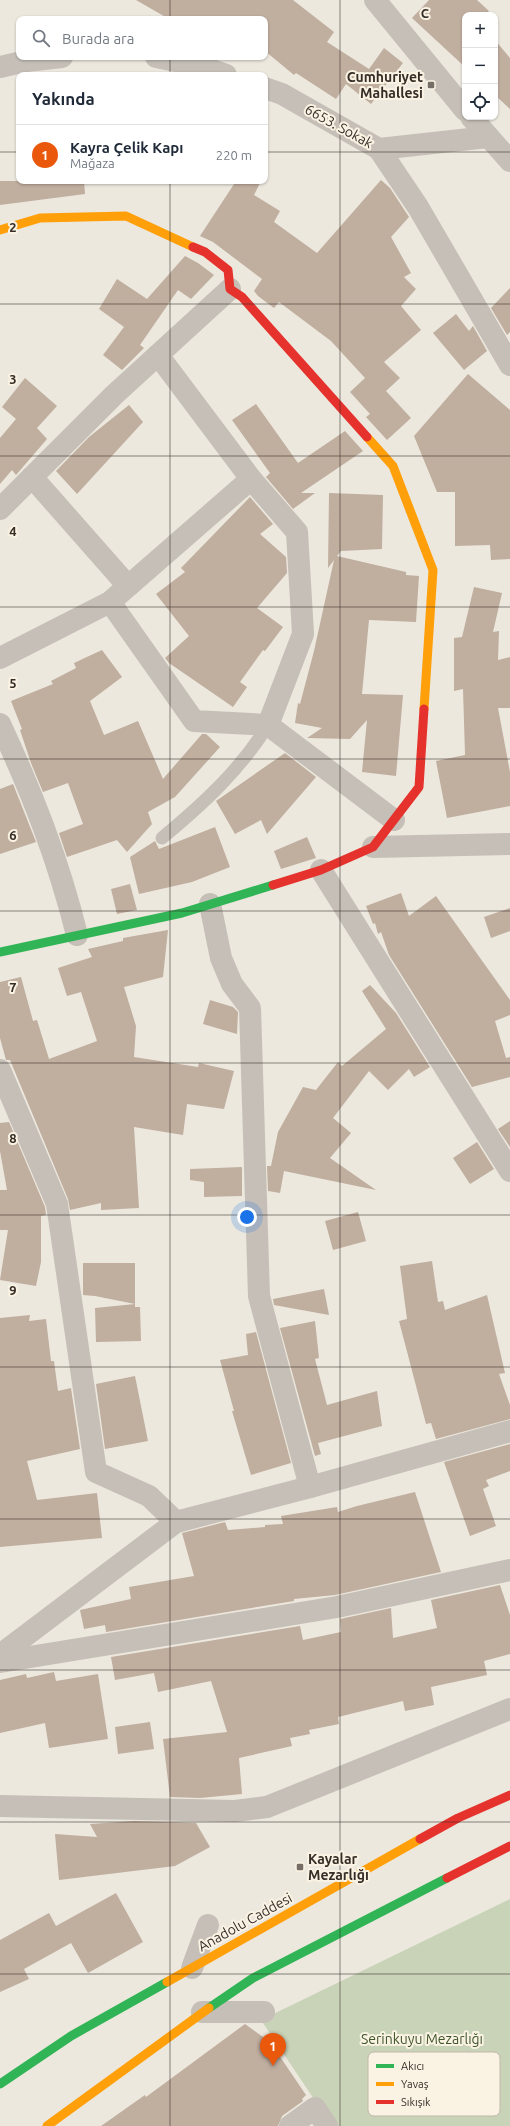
<!DOCTYPE html>
<html lang="tr">
<head>
<meta charset="utf-8">
<style>
	:root { --surface:#fff; --page:#f6f6f7; --text:#1f2937; --muted:#747a83; --line:#e0e1e3; --accent:#ea580c }
	body { margin:0; font-family:Ubuntu,sans-serif; background:var(--page); color:var(--text) }
	.controls { position:absolute; right:12px; top:12px; display:grid; overflow:hidden; border-radius:8px; box-shadow:0 1px 3px #0004 }
	.controls button { width:36px; height:36px; display:grid; place-items:center; padding:0; border:0; border-bottom:1px solid var(--line); background:var(--surface); color:var(--text); font:20px sans-serif }
	.you { position:absolute; left:247px; top:1217px; width:14px; height:14px; margin:-10px; border:3px solid #fff; border-radius:50%; background:#1a73e8; box-shadow:0 0 0 6px #1a73e833 }
	.badge { display:grid; place-items:center; width:26px; height:26px; border-radius:50%; background:var(--accent); color:#fff; font-size:13px; font-weight:700 }
	.pin { position:absolute; translate:-50% -33px; filter:drop-shadow(0 1px 2px #0008) }
	.pin::after { content:''; position:absolute; top:21px; width:14px; height:12px; background:inherit; clip-path:polygon(0 0,100% 0,50% 100%) }
	.list { margin:0; padding:0; list-style:none }
	h2 { display:flex; justify-content:space-between; align-items:center; height:52px; margin:0; padding:0 16px; font-size:17px }
	h2 small { font-size:13px; font-weight:400; color:var(--muted) }
	.list li { display:grid; grid-template-columns:26px 1fr auto; gap:12px; align-items:center; box-sizing:border-box; height:60px; padding:0 16px; border-top:1px solid var(--line) }
	.list b { display:block; font-size:15px; white-space:nowrap }
	.list p { margin:0; font-size:13px; white-space:nowrap; color:var(--muted) }
	.list em { font-size:13px; font-style:normal; color:var(--muted) }
	.icon { flex:none; width:22px; height:22px; fill:none; stroke:currentColor; stroke-width:2; stroke-linecap:round; stroke-linejoin:round }
	.map { position:relative; flex:none; width:510px; height:2126px; overflow:hidden }
	.search { position:absolute; background:var(--surface); box-shadow:0 1px 3px #0004; left:16px; top:16px; width:252px; height:44px; display:flex; align-items:center; gap:10px; box-sizing:border-box; padding:0 14px; border-radius:8px; color:var(--muted); font-size:15px }
	.panel { position:absolute; background:var(--surface); box-shadow:0 1px 3px #0004; left:16px; top:72px; width:252px; height:112px; border-radius:8px }
	.map>svg:first-child { display:block }
	.green { fill:#c9d3b8 }
	.building { fill:#c0ae9f }
	.lines { fill:none; stroke-linecap:round; stroke-linejoin:round }
	.lane { stroke:#c5bfb7; stroke-width:13 }
	.street { stroke:#c5bfb7; stroke-width:22 }
	.fast { stroke:#30b455; stroke-width:9 }
	.slow { stroke:#ff9f0a; stroke-width:9 }
	.jam { stroke:#e5322d; stroke-width:9 }
	.grid { fill:none; stroke:#352d26; stroke-width:1; stroke-opacity:0.55 }
	.poi-dot { fill:#756e66; stroke:#faf3e4; stroke-width:1.5 }
	.labels { text-anchor:middle; dominant-baseline:central; stroke-width:4; stroke-linejoin:round; paint-order:stroke }
	.poi-label { font-size:14px; font-weight:bold; fill:#352d26; stroke:#faf3e4; text-anchor:end }
	.street-label { font-size:14px; fill:#352d26; stroke:#faf3e4 }
	.park-label { font-size:14px; fill:#3e5429; stroke:#faf3e4 }
	.key { fill:#faf3e4; stroke:#bfb8ab; stroke-width:1 }
	.key-label { font-size:11px; fill:#352d26 }
	.grid-label { font-size:13px; text-anchor:middle; font-weight:bold; fill:#352d26; stroke:#faf3e4; stroke-width:4; stroke-linejoin:round; paint-order:stroke }
</style>
</head>
<body>
<div class="map">
<svg width="510" height="2126" viewBox="0 0 510 2126">
	<rect width="100%" height="100%" fill="#ece8de"/>
	<!-- green -->
	<polygon class="green" points="510,1899 510,2126 332,2126 261,2020"/>
	<!-- building -->
	<g class="building">
		<polygon points="136,0 293,0 334,32 327,42 369,69 384,48 403,63 371,104 346,84 336,99 296,73 294,75 265,51 265,19 169,19"/>
		<polygon points="429,0 477,0 489,11 485,15 465,15 465,67 412,18"/>
		<polygon points="495,40 510,58 510,109 495,95"/>
		<polygon points="381,180 390,188 409,217 391,237 411,273 404,277 416,289 401,306 421,330 384,362 400,378 386,391 411,418 387,440 366,417 370,414 350,392 365,378 331,341 279,302 274,308 258,296 254,291 262,279 213,242 200,236 236,181 261,181 254,195 280,211 274,222 317,253"/>
		<polygon points="0,181 84,181 85,194 0,205"/>
		<polygon points="185,256 198,263 214,275 191,299 178,290 140,345 144,348 122,370 103,355 124,327 99,309 117,279 147,299"/>
		<polygon points="510,288 510,332 507,335 491,308"/>
		<polygon points="456,314 469,331 473,326 487,351 464,370 433,333"/>
		<polygon points="468,374 510,410 510,559 491,560 490,545 455,546 455,492 437,492 414,436"/>
		<polygon points="25,378 57,406 37,428 47,439 16,475 12,470 0,484 0,438 16,419 2,407"/>
		<polygon points="256,404 298,463 345,431 363,451 301,493 315,493 293,509 266,477 270,473 232,420"/>
		<polygon points="129,405 143,422 77,494 56,471 89,437"/>
		<polygon points="329,493 383,495 382,549 341,551 337,556 406,572 406,575 419,576 416,622 369,620 362,694 403,695 396,776 362,772 367,720 350,739 307,738 322,728 295,723 298,703 300,704 314,651 334,560 328,568"/>
		<polygon points="250,497 273,524 260,534 286,557 287,573 257,608 283,627 265,651 263,650 240,682 247,687 233,707 169,663 165,658 189,636 156,594 185,572 181,568"/>
		<polygon points="474,587 502,593 493,632 499,631 498,660 510,657 510,708 498,708 510,772 510,806 447,818 436,761 465,755 463,689 454,691 454,638 462,637"/>
		<polygon points="102,650 122,677 90,701 104,735 138,721 163,779 202,734 206,734 220,747 175,797 148,812 152,824 127,852 117,840 67,857 59,833 83,824 68,783 43,792 31,763 20,730 22,729 11,701 53,684 51,681 76,668 74,663"/>
		<polygon points="285,753 316,777 267,834 261,820 235,834 216,801"/>
		<polygon points="13,784 36,842 0,854 0,789"/>
		<polygon points="215,827 230,867 192,882 139,894 130,857 155,841 159,849"/>
		<polygon points="307,837 316,858 281,869 274,851"/>
		<polygon points="130,884 137,910 117,914 111,889"/>
		<polygon points="401,893 409,916 436,896 510,1000 510,1015 495,1021 506,1058 510,1057 510,1077 472,1087 389,955 381,932 378,934 375,923 373,924 366,906"/>
		<polygon points="510,908 510,931 491,938 484,917"/>
		<polygon points="168,930 163,977 124,987 136,1026 134,1057 198,1067 199,1063 234,1071 224,1109 187,1104 183,1135 134,1127 139,1208 101,1210 101,1203 70,1210 68,1199 10,1060 6,1060 0,1038 0,982 21,977 33,1021 37,1020 49,1059 97,1041 81,992 67,996 58,968 92,957 88,949 123,941 123,938"/>
		<polygon points="370,985 396,1013 430,1067 414,1077 409,1069 388,1090 369,1071 333,1118 351,1133 330,1158 376,1190 284,1171 280,1193 268,1191 267,1166 271,1166 278,1132 303,1087 316,1090 338,1062 342,1066 386,1029 362,991"/>
		<polygon points="210,1000 233,1007 238,1012 237,1034 203,1024"/>
		<polygon points="510,1121 510,1147 498,1129"/>
		<polygon points="9,1122 45,1207 46,1215 41,1216 41,1262 36,1286 0,1280 8,1230 0,1230 0,1190 7,1190 0,1151 0,1123"/>
		<polygon points="477,1142 494,1169 470,1184 453,1158"/>
		<polygon points="242,1167 242,1196 204,1197 204,1182 190,1180 190,1169"/>
		<polygon points="358,1212 366,1241 333,1250 325,1221"/>
		<polygon points="432,1261 438,1302 443,1301 445,1310 487,1295 505,1373 499,1374 510,1405 510,1419 436,1439 431,1423 426,1424 399,1321 407,1319 400,1266"/>
		<polygon points="83,1263 135,1263 135,1304 95,1296 83,1295"/>
		<polygon points="324,1289 329,1315 274,1305 273,1299"/>
		<polygon points="135,1304 135,1307 140,1307 141,1341 96,1342 95,1308"/>
		<polygon points="30,1315 29,1321 46,1319 51,1361 54,1361 58,1391 71,1388 80,1449 27,1461 37,1500 97,1493 102,1538 0,1547 0,1318"/>
		<polygon points="315,1321 319,1358 315,1359 327,1405 377,1391 382,1426 318,1443 321,1454 315,1456 280,1328"/>
		<polygon points="256,1332 291,1463 251,1475 232,1411 234,1411 220,1360 248,1355 246,1334"/>
		<polygon points="135,1376 148,1441 105,1449 96,1384"/>
		<polygon points="510,1444 510,1471 486,1480 489,1486 483,1489 496,1526 470,1536 444,1462"/>
		<polygon points="415,1492 441,1572 335,1595 294,1599 294,1601 106,1632 105,1625 84,1629 80,1610 131,1599 129,1587 194,1576 182,1533 225,1522 228,1530 265,1527 265,1525 283,1524 281,1516 337,1507 338,1512 357,1506"/>
		<polygon points="500,1585 510,1615 510,1654 484,1661 487,1675 431,1687 434,1705 405,1711 403,1701 338,1717 339,1724 309,1730 310,1734 290,1738 292,1746 239,1758 242,1794 200,1798 170,1797 163,1739 227,1732 211,1681 158,1692 154,1673 115,1680 111,1657 300,1626 303,1640 341,1632 340,1619 391,1608 393,1638 437,1628 431,1600"/>
		<polygon points="54,1672 56,1681 98,1674 108,1739 49,1748 45,1723 0,1733 0,1680 26,1674 27,1678"/>
		<polygon points="150,1722 154,1749 118,1754 115,1727"/>
		<polygon points="134,1821 196,1823 210,1847 175,1866 59,1880 55,1834 97,1837 90,1824"/>
		<polygon points="116,1893 143,1942 88,1973 71,1943 24,1969 29,1979 0,1992 0,1940 49,1913 56,1926"/>
		<polygon points="245,2024 270,2042 306,2095 302,2099 303,2101 282,2116 278,2126 101,2126 145,2095 146,2097"/>
	</g>
	<g class="lines">
		<!-- lane -->
		<path class="lane" d="M162 838C203 804 240 770 268 725"/>
		<!-- street -->
		<g class="street">
			<polyline points="375,0 465,110"/>
			<polyline points="156,57 200,66 226,75"/>
			<polyline points="0,67 26,61 62,57"/>
			<polyline points="265,88 282,94 379,149 488,137"/>
			<polyline points="471,117 510,161"/>
			<polyline points="379,149 418,207 510,365"/>
			<polyline points="158,355 251,479 297,532 303,634 268,725"/>
			<polyline points="32,477 128,586"/>
			<polyline points="0,509 114,395 230,289"/>
			<polyline points="110,602 194,721 268,725 394,820"/>
			<polyline points="0,658 110,602 251,479"/>
			<path d="M0 724C33 795 58 859 77 935"/>
			<polyline points="373,847 510,844"/>
			<polyline points="321,870 510,1171"/>
			<polyline points="210,904 221,958 232,984 250,1008 259,1296 310,1487"/>
			<polyline points="0,1070 57,1204 96,1472 149,1496 176,1522"/>
			<polyline points="0,1655 176,1522 310,1487 510,1431"/>
			<polyline points="0,1662 337,1607 510,1570"/>
			<polyline points="0,1806 235,1811 267,1807 510,1709"/>
			<polyline points="192,1968 208,1925"/>
			<polyline points="202,2012 264,2012"/>
			<polyline points="290,2126 315,2108 327,2126"/>
		</g>
		<!-- fast -->
		<g class="fast">
			<polyline points="0,952 182,913 273,885"/>
			<polyline points="209,2008 253,1978 447,1878"/>
			<polyline points="0,2084 71,2036 167,1982"/>
		</g>
		<!-- slow -->
		<g class="slow">
			<polyline points="0,230 40,218 126,216 193,247"/>
			<polyline points="367,437 393,466 433,570 424,709"/>
			<polyline points="167,1982 420,1839"/>
			<polyline points="47,2126 209,2008"/>
		</g>
		<!-- jam -->
		<g class="jam">
			<polyline points="193,247 205,252 228,270 230,289 242,297 367,437"/>
			<polyline points="273,885 321,870 373,847 419,787 424,709"/>
			<polyline points="420,1839 458,1818 510,1795"/>
			<polyline points="447,1878 510,1846"/>
		</g>
	</g>
	<!-- grid -->
	<path class="grid" d="M170 0V19M340 0V2126M170 57V75M0 152H19M265 152H510M170 181V2126M0 304H510M0 456H510M0 607H510M0 759H510M0 911H510M0 1063H510M0 1215H510M0 1367H510M0 1519H510M0 1670H510M0 1822H510M0 1974H510"/>
	<!-- markers -->
	<g class="poi-dot">
		<rect x="427" y="81" width="8" height="8" rx="2"/>
		<rect x="296" y="1863" width="8" height="8" rx="2"/>
	</g>
	<g class="labels">
		<!-- poi labels -->
		<g class="poi-label">
			<text x="423" y="77">Cumhuriyet<tspan x="423" dy="16">Mahallesi</tspan></text>
			<text x="308" y="1859" text-anchor="start">Kayalar<tspan x="308" dy="16">Mezarlığı</tspan></text>
		</g>
		<!-- street labels -->
		<g class="street-label">
			<text transform="translate(339 126) rotate(29)">6653. Sokak</text>
			<text transform="translate(245 1922) rotate(-29)">Anadolu Caddesi</text>
		</g>
		<!-- park labels -->
		<g class="park-label">
			<text x="422" y="2039">Serinkuyu Mezarlığı</text>
		</g>
	</g>
	<!-- legend -->
	<rect x="368" y="2052" width="132" height="64" rx="6" class="key"/>
	<rect x="376" y="2064" width="18" height="4" fill="#30b455"/>
	<rect x="376" y="2082" width="18" height="4" fill="#ff9f0a"/>
	<rect x="376" y="2100" width="18" height="4" fill="#e5322d"/>
	<g class="key-label">
		<text x="401" y="2070">Akıcı</text>
		<text x="401" y="2088">Yavaş</text>
		<text x="401" y="2106">Sıkışık</text>
	</g>
	<g class="grid-label">
		<text x="425" y="18">C</text>
		<text x="13" y="232">2</text>
		<text x="13" y="384">3</text>
		<text x="13" y="536">4</text>
		<text x="13" y="688">5</text>
		<text x="13" y="840">6</text>
		<text x="13" y="992">7</text>
		<text x="13" y="1143">8</text>
		<text x="13" y="1295">9</text>
	</g>
</svg>
<div class="controls">
<button>+</button>
<button>−</button>
<button><svg class="icon" aria-label="locate" viewBox="0 0 24 24"><circle cx="12" cy="12" r="6"/><path d="M12 2v4M12 18v4M2 12h4M18 12h4"/></svg></button>
</div>
<div class="you"></div>
<div class="pin badge" style="left:273px;top:2066px">1</div>
<div class="search"><svg class="icon" aria-label="search" viewBox="0 0 24 24"><circle cx="10" cy="10" r="6"/><path d="M15 15l6 6"/></svg>Burada ara</div>
<section class="panel">
<h2>Yakında<small></small></h2>
<ul class="list">
<li><span class="badge">1</span><div><b>Kayra Çelik Kapı</b><p>Mağaza</p></div><em>220 m</em></li>
</ul>
</section>
</div>
</body>
</html>
